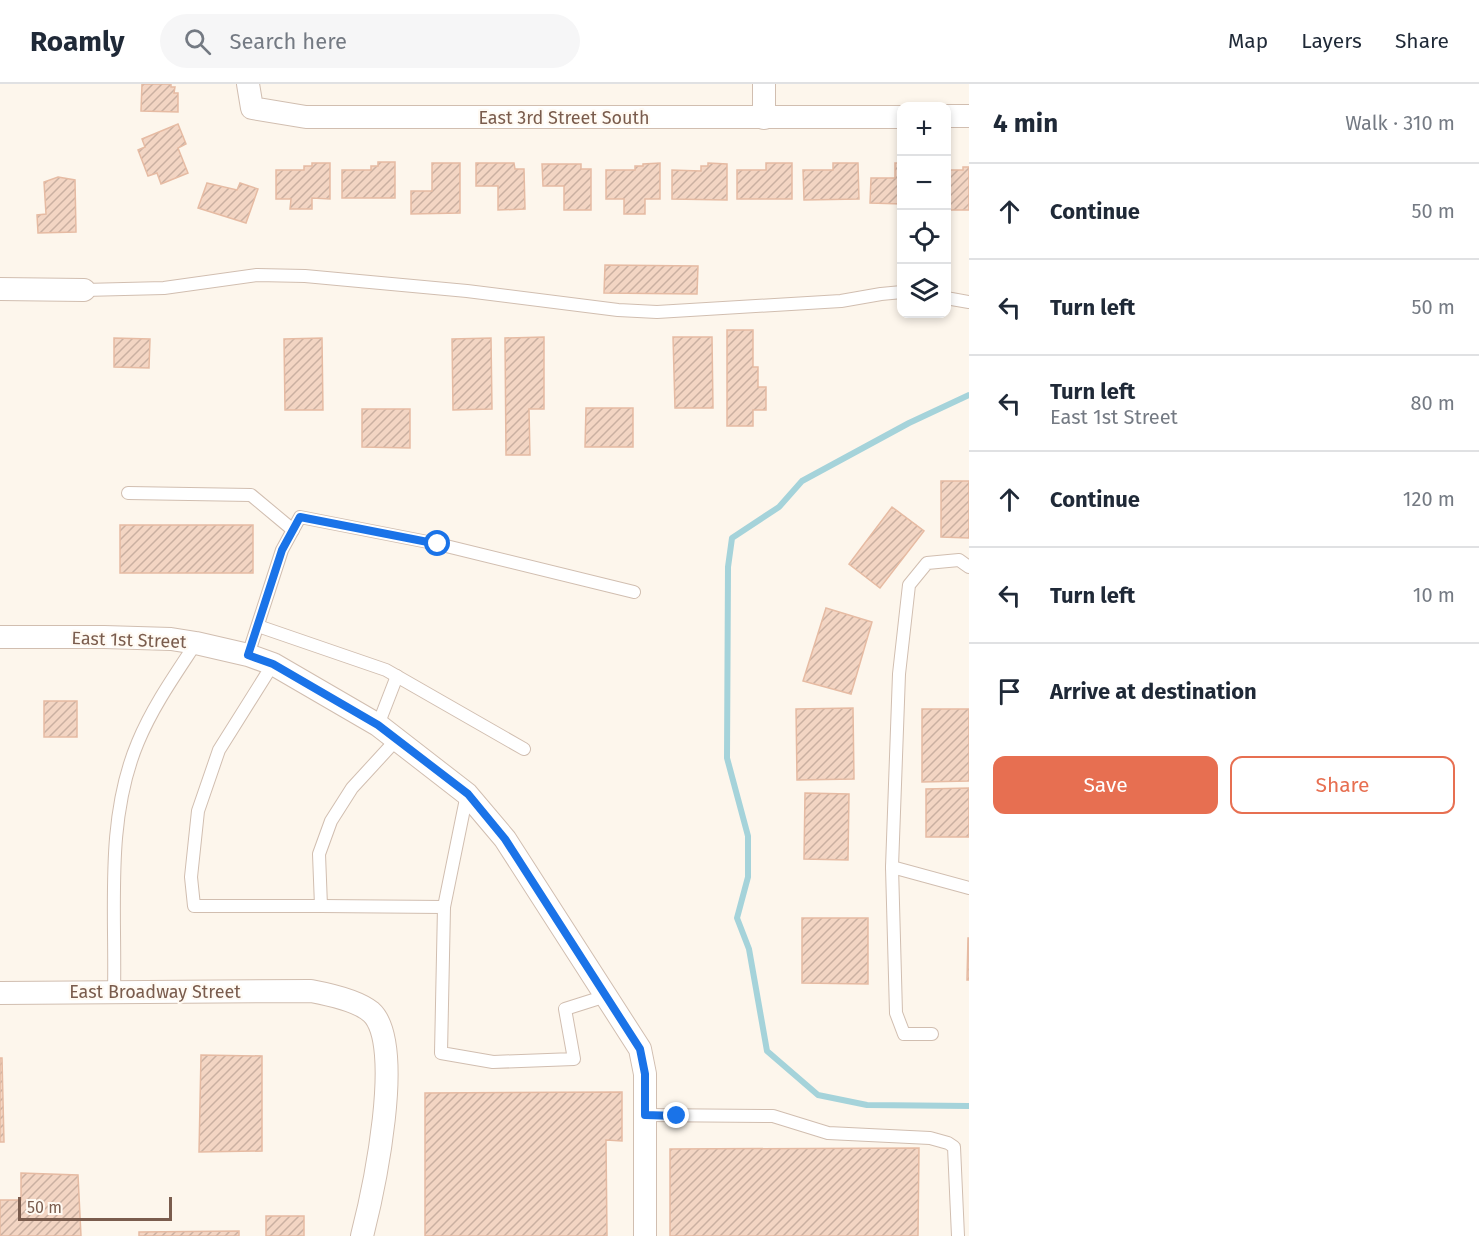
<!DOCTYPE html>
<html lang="en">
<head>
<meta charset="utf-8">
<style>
	:root { --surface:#fff; --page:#f6f6f7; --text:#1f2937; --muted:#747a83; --line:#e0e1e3; --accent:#e76f51 }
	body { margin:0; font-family:"Fira Sans",sans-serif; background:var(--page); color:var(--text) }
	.controls { position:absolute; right:18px; top:18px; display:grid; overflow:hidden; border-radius:12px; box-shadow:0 3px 9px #0003 }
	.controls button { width:54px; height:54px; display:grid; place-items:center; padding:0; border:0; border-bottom:2px solid var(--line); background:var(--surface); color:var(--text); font:30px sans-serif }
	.scale { position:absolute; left:18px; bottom:15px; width:154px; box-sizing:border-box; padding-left:6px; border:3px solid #7a5c4d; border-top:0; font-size:16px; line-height:21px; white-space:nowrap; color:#7a5c4d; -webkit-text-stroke:4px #fffaf3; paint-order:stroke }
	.stop { position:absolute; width:18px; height:18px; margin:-14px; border:4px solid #1a73e8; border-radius:50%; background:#fff }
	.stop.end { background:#1a73e8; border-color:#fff; box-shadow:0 2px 6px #0008 }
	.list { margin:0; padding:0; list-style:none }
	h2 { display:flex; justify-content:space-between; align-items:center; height:78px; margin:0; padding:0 24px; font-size:26px }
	h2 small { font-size:20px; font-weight:400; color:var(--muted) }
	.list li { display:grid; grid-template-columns:39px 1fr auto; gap:18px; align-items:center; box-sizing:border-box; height:96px; padding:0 24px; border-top:2px solid var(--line) }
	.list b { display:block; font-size:22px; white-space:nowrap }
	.list p { margin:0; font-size:20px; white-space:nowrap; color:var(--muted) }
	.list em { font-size:20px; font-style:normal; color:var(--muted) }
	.actions { display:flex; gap:12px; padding:18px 24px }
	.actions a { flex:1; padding:14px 0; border:2px solid var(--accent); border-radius:12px; text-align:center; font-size:21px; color:var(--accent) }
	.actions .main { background:var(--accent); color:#fff }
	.icon { flex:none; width:33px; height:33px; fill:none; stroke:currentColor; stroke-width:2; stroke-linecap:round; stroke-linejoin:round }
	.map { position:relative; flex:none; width:969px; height:1152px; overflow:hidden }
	header { display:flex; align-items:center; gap:36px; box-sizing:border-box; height:84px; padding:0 30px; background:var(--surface); border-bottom:2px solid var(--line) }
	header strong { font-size:28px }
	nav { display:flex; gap:33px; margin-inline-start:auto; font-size:21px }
	.search { width:420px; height:54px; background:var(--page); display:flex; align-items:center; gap:15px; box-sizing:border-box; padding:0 21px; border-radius:33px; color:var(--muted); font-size:22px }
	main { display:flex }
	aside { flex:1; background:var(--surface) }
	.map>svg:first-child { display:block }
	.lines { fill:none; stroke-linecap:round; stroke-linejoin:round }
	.stream { stroke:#a5d3da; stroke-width:6 }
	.building { fill:url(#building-hatch); stroke:#e6bba3; stroke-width:1.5 }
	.lane-casing { stroke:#d1beb0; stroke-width:14 }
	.street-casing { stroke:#d1beb0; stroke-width:24 }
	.lane { stroke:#fff; stroke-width:12 }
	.street { stroke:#fff; stroke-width:22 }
	.route { stroke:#1a73e8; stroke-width:8 }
	.labels { text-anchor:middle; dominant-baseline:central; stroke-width:4.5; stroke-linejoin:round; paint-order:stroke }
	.street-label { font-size:18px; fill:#7a5c4d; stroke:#fffaf3 }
</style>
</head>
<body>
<header>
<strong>Roamly</strong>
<div class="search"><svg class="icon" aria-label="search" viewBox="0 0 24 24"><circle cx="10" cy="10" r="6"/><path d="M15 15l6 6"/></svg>Search here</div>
<nav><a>Map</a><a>Layers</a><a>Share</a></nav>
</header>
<main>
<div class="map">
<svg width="969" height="1152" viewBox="0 0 969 1152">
	<defs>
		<pattern id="building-hatch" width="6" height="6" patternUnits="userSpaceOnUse" patternTransform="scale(1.5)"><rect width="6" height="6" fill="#f3d5c3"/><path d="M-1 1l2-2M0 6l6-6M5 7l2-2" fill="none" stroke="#cab0a1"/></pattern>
	</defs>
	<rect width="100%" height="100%" fill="#fdf6ec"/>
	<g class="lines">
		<!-- stream -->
		<polyline class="stream" points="969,311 909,339 802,397 779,423 732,454 728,483 727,674 748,752 748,793 737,834 749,865 767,967 818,1011 867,1021 969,1022"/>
	</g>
	<!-- building -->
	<g class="building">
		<polygon points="142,0 171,0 171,3 175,3 174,9 178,9 178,28 141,27"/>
		<polygon points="178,40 186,60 178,64 188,89 161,100 157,89 148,92 138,66 145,63 142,55"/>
		<polygon points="378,78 395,78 395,114 342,114 342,86 371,86 371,82 378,82"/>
		<polygon points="312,79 330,79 330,115 312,114 312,125 290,125 291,115 276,115 276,86 304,86 304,82 312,82"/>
		<polygon points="432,79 460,79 460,129 411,130 411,107 432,107"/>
		<polygon points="476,79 514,79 515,85 524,85 525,125 498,126 498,102 476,102"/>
		<polygon points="660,79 660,115 645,115 645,130 624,130 624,115 606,115 606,86 635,86 635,82 643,82 643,80"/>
		<polygon points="708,79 727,80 727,116 672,115 672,86 701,87 701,82 708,82"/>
		<polygon points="766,79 792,79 792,115 737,115 737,86 766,86"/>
		<polygon points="833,79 858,79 859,115 804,116 803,86 833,86"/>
		<polygon points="895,79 902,79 902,120 870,119 871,94 895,94"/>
		<polygon points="542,80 581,80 581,85 591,85 591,126 564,126 564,102 543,102"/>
		<polygon points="963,83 969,83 969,126 949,126 949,115 946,115 946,86 963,86"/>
		<polygon points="58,93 75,96 76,148 38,149 37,131 46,130 44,98"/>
		<polygon points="207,99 237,106 240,99 258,105 246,139 198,124"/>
		<polygon points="605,181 698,182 697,210 604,209"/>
		<polygon points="727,246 753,246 753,283 758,283 758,303 766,303 766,326 753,326 753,342 727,342"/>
		<polygon points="544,253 544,325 529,325 530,371 506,371 505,254"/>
		<polygon points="673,253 712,253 713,324 675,324"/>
		<polygon points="114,254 150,255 149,284 114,283"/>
		<polygon points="322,254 323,326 285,326 284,255"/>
		<polygon points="491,254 492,325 453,326 452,255"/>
		<polygon points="586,324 633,324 633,363 585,363"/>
		<polygon points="362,325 410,325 410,364 362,363"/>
		<polygon points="941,397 969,397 969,454 941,453"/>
		<polygon points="892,423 924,447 880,504 849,480"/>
		<rect x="120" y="441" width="133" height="48"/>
		<polygon points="826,524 872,538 851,610 803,597"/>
		<rect x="44" y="617" width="33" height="36"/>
		<polygon points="853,624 854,695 797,696 796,625"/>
		<polygon points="922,625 969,625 969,697 922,698"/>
		<polygon points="969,704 969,753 926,753 926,705"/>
		<polygon points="805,709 849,710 848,776 804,775"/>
		<polygon points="802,834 868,834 868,900 802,899"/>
		<polygon points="968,854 969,854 969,896 967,896"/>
		<polygon points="201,971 262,972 262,1067 199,1068"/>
		<polygon points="0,974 2,974 4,1058 0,1058"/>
		<polygon points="622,1008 622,1057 606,1056 607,1152 425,1152 425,1009"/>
		<polygon points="919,1064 918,1152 670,1152 670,1065"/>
		<polygon points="21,1089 78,1091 81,1152 0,1152 0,1116 21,1116"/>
		<rect x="266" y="1132" width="38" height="20"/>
		<polygon points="239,1147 239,1152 139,1152 139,1148"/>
	</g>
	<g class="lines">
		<defs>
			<g id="lane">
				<polyline points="84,206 164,204 257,191 305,192 467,207 618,226 657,228 841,217 881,210 902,208"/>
				<polyline points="946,214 969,218"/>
				<polyline points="128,409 251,411 293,446"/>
				<polyline points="969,483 959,476 927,479 909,501 899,590 892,783 969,804"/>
				<polyline points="258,542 386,586 524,665"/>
				<polyline points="248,571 282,466 300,433 438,460 634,508"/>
				<polyline points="273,580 219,666 198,727 191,793 194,822 321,822 319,770 331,737 352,704 397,655"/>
				<polyline points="378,641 397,592"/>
				<polyline points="892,783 896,929 904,950 932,950"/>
				<polyline points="321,822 444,823 441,969 493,978 574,975 565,925 606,912"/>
				<polyline points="444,823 467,710"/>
				<path d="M114 908C116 825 105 736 138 658 153 622 175 591 196 559"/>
				<polyline points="645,1031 773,1032 828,1049 930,1054 948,1059 954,1063 958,1152"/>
			</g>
			<g id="street">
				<polyline points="248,0 252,24 306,33 902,33"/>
				<polyline points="764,0 764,34"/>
				<polyline points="946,32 969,32"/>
				<polyline points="0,205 84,206"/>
				<polyline points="0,553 104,553 171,555 196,559 248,571 273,580 378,641 467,710 505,755 640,965 645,990 645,1152"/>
				<path d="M0 909 311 907C327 910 358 917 371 928 406 959 373 1109 362 1152"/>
			</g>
		</defs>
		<!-- lane casing -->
		<use href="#lane" class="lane-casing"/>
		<!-- street casing -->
		<use href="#street" class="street-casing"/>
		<!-- lane -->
		<use href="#lane" class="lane"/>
		<!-- street -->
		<use href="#street" class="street"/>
	</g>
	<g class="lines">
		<!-- route -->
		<polyline class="route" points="438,460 300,433 282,466 248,571 273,580 378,641 468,710 505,755 640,965 645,990 645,1031 677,1032"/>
	</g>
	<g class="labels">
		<!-- street labels -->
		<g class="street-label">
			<text x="564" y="34">East 3rd Street South</text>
			<text transform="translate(129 556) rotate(2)">East 1st Street</text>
			<text x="155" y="908">East Broadway Street</text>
		</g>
	</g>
</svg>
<div class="controls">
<button>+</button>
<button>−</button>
<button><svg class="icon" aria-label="locate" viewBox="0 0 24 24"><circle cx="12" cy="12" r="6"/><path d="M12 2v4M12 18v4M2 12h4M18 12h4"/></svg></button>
<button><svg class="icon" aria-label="layers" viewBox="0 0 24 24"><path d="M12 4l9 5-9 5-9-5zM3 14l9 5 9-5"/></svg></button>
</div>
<div class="scale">50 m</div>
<div class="stop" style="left:438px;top:460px"></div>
<div class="stop end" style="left:677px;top:1032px"></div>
</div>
<aside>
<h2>4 min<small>Walk · 310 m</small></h2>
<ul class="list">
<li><svg class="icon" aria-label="ahead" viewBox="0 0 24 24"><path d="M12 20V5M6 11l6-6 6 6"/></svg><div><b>Continue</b></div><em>50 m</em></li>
<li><svg class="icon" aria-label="left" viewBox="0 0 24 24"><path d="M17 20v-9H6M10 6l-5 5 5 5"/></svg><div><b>Turn left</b></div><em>50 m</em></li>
<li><svg class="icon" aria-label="left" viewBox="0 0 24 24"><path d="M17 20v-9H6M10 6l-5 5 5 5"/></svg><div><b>Turn left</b><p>East 1st Street</p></div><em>80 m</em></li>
<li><svg class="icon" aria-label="ahead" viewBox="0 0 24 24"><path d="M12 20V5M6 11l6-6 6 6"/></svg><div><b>Continue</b></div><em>120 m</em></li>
<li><svg class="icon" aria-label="left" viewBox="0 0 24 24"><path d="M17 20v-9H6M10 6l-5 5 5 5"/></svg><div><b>Turn left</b></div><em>10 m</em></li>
<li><svg class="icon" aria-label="arrive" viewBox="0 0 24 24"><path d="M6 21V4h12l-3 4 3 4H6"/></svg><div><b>Arrive at destination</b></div></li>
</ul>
<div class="actions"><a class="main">Save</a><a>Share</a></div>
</aside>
</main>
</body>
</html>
